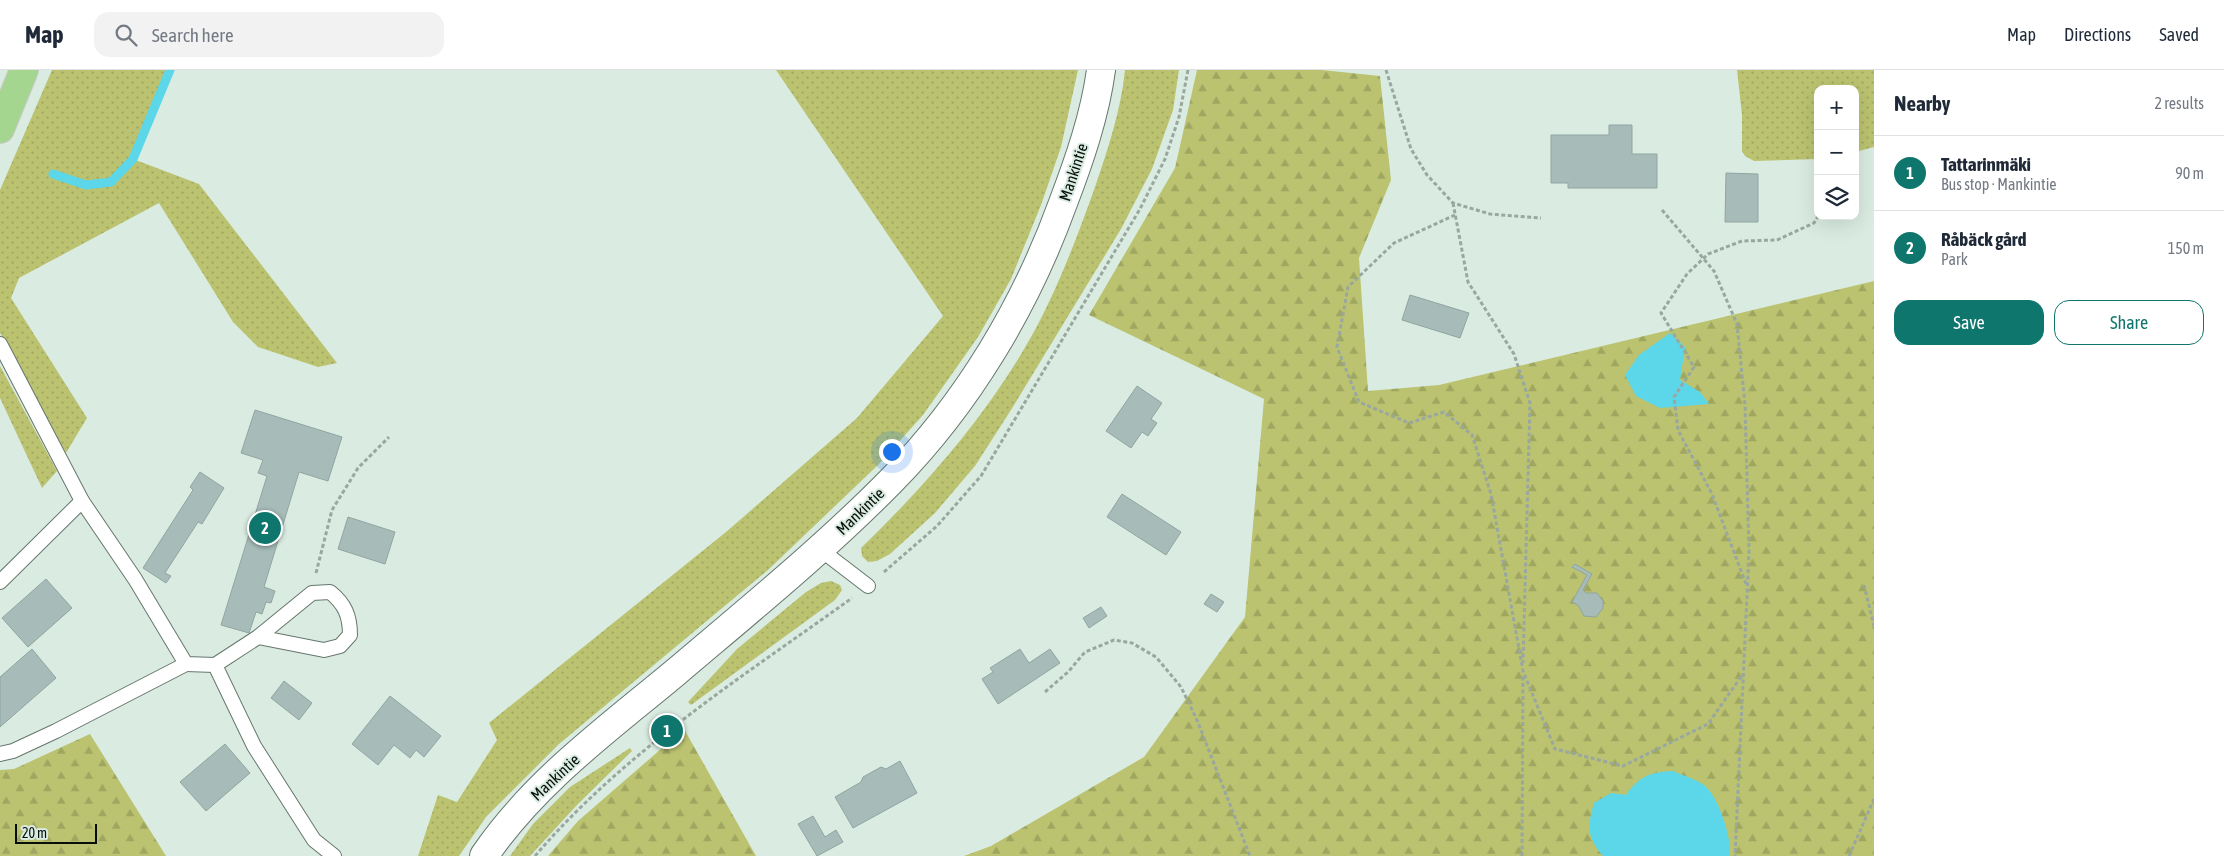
<!DOCTYPE html>
<html lang="en">
<head>
<meta charset="utf-8">
<style>
	:root { --surface:#fff; --page:#f2f2f3; --text:#1f2937; --muted:#747a83; --line:#e0e1e3; --accent:#0f766e }
	body { margin:0; font-family:"Asap Condensed",sans-serif; background:var(--page); color:var(--text) }
	.controls { position:absolute; right:15px; top:15px; display:grid; overflow:hidden; border-radius:10px; box-shadow:0 5px 20px #0002 }
	.controls button { width:45px; height:45px; display:grid; place-items:center; padding:0; border:0; border-bottom:1px solid var(--line); background:var(--surface); color:var(--text); font:25px sans-serif }
	.scale { position:absolute; left:15px; bottom:12px; width:82px; box-sizing:border-box; padding-left:5px; border:2px solid #080f0b; border-top:0; font-size:14px; line-height:18px; white-space:nowrap; color:#080f0b; -webkit-text-stroke:4px #daece2; paint-order:stroke }
	.you { position:absolute; left:891px; top:381px; width:18px; height:18px; margin:-12px; border:4px solid #fff; border-radius:50%; background:#1a73e8; box-shadow:0 0 0 8px #1a73e833 }
	.badge { display:grid; place-items:center; width:32px; height:32px; border-radius:50%; background:var(--accent); color:#fff; font-size:16px; font-weight:700 }
	.pin { position:absolute; translate:-50% -50%; border:2px solid #fff; box-shadow:0 1px 5px #0006 }
	.list { margin:0; padding:0; list-style:none }
	h2 { display:flex; justify-content:space-between; align-items:center; height:65px; margin:0; padding:0 20px; font-size:21px }
	h2 small { font-size:16px; font-weight:400; color:var(--muted) }
	.list li { display:grid; grid-template-columns:32px 1fr auto; gap:15px; align-items:center; box-sizing:border-box; height:75px; padding:0 20px; border-top:1px solid var(--line) }
	.list b { display:block; font-size:19px; white-space:nowrap }
	.list p { margin:0; font-size:16px; white-space:nowrap; color:var(--muted) }
	.list em { font-size:16px; font-style:normal; color:var(--muted) }
	.actions { display:flex; gap:10px; padding:15px 20px }
	.actions a { flex:1; padding:11px 0; border:1px solid var(--accent); border-radius:15px; text-align:center; font-size:18px; color:var(--accent) }
	.actions .main { background:var(--accent); color:#fff }
	.icon { flex:none; width:28px; height:28px; fill:none; stroke:currentColor; stroke-width:2; stroke-linecap:round; stroke-linejoin:round }
	.map { position:relative; flex:none; width:1874px; height:786px; overflow:hidden }
	header { display:flex; align-items:center; gap:30px; box-sizing:border-box; height:70px; padding:0 25px; background:var(--surface); border-bottom:1px solid var(--line) }
	header strong { font-size:24px }
	nav { display:flex; gap:28px; margin-inline-start:auto; font-size:18px }
	.search { width:350px; height:45px; background:var(--page); display:flex; align-items:center; gap:12px; box-sizing:border-box; padding:0 18px; border-radius:15px; color:var(--muted); font-size:19px }
	main { display:flex }
	aside { flex:1; background:var(--surface) }
	.map>svg:first-child { display:block }
	.grass { fill:url(#grass-dots) }
	.forest { fill:url(#forest-firs) }
	.water { fill:#5cd6e9 }
	.lines { fill:none; stroke-linecap:round; stroke-linejoin:round }
	.stream { stroke:#5cd6e9; stroke-width:9 }
	.building { fill:#a7bcb9; stroke:#90a5a1 }
	.service-casing { stroke:#66766d; stroke-width:16 }
	.tertiary-casing { stroke:#66766d; stroke-width:30 }
	.trunk-casing { stroke:#c9cac9; stroke-width:30 }
	.path { stroke:#99a79f; stroke-width:3; stroke-dasharray:4 2.5; stroke-linecap:butt }
	.service { stroke:#fff; stroke-width:14 }
	.tertiary { stroke:#fff; stroke-width:28 }
	.trunk { stroke:#a4d68f; stroke-width:28 }
	.labels { text-anchor:middle; dominant-baseline:central; stroke-width:4; stroke-linejoin:round; paint-order:stroke }
	.street-label { font-size:16px; fill:#080f0b; stroke:#daece2 }
</style>
</head>
<body>
<header>
<strong>Map</strong>
<div class="search"><svg class="icon" aria-label="search" viewBox="0 0 24 24"><circle cx="10" cy="10" r="6"/><path d="M15 15l6 6"/></svg>Search here</div>
<nav><a>Map</a><a>Directions</a><a>Saved</a></nav>
</header>
<main>
<div class="map">
<svg width="1874" height="786" viewBox="0 0 1874 786">
	<defs>
		<pattern id="grass-dots" width="8" height="8" patternUnits="userSpaceOnUse" patternTransform="scale(1.25)"><rect width="8" height="8" fill="#bbc370"/><path d="M2 2h.1M6 6h.1" fill="none" stroke="#9fa660" stroke-width="1.8" stroke-linecap="round"/></pattern>
		<pattern id="forest-firs" width="22" height="20" patternUnits="userSpaceOnUse" patternTransform="scale(1.25)"><rect width="22" height="20" fill="#bbc370"/><path d="M5 1l3.5 6h-7zM16 11l3.5 6h-7z" fill="#9fa660"/></pattern>
	</defs>
	<rect width="100%" height="100%" fill="#daece2"/>
	<!-- grass -->
	<g class="grass">
		<polygon points="52,0 170,0 133,89 199,114 337,293 318,297 258,277 233,252 159,133 19,208 11,228 87,348 66,383 0,263 0,120"/>
		<polygon points="776,0 1078,0 1061,77 1041,135 1011,209 978,267 923,345 878,395 768,500 559,674 486,747 459,786 418,786 438,725 457,732 497,670 489,653 726,462 857,348 943,246"/>
		<path d="M1125 0H1179L1173 40 1152 99 1121 159 1011 340 975 396 935 443 890 484 877 491 868 492 862 486 861 478C928 413 990 342 1035 260 1059 215 1078 165 1095 117 1108 79 1121 40 1125 0Z"/>
		<polygon points="1737,0 1874,0 1874,77 1855,82 1855,19 1818,19 1818,89 1754,91 1745,86 1742,81 1742,45"/>
		<polygon points="0,296 57,401 42,418 0,328"/>
		<polygon points="831,511 840,515 842,520 835,530 691,635 688,632 737,579 806,522 821,513"/>
		<polygon points="630,678 632,681 577,735 530,786 510,786 533,754 570,717"/>
	</g>
	<!-- forest -->
	<g class="forest">
		<polygon points="1197,0 1322,0 1380,6 1391,110 1359,188 1368,321 1439,315 1874,211 1874,786 964,786 991,776 1144,687 1245,547 1264,329 1089,245 1175,98"/>
		<polygon points="684,659 756,786 548,786 578,751"/>
		<polygon points="90,664 166,786 0,786 0,700 14,699"/>
	</g>
	<!-- water -->
	<g class="water">
		<polygon points="1670,263 1685,277 1680,310 1700,322 1709,334 1660,338 1636,326 1625,305 1639,285"/>
		<path d="M1673 701C1683 706 1697 709 1705 716 1719 728 1732 769 1730 786H1603C1587 767 1587 757 1594 733L1611 723 1626 725C1639 706 1651 702 1673 701Z"/>
	</g>
	<g class="lines">
		<!-- stream -->
		<polyline class="stream" points="53,104 86,115 111,112 133,89 170,0"/>
	</g>
	<!-- building -->
	<g class="building">
		<polygon points="1609,55 1632,55 1632,84 1657,84 1657,118 1568,118 1568,113 1551,113 1551,65 1609,65"/>
		<polygon points="1726,103 1758,104 1758,152 1725,152"/>
		<polygon points="1410,225 1469,243 1460,268 1402,250"/>
		<polygon points="1137,316 1162,333 1151,349 1157,353 1148,366 1142,362 1131,378 1106,361"/>
		<polygon points="255,340 342,367 328,411 299,402 264,517 275,521 271,533 266,532 262,544 256,542 249,563 221,555 267,406 258,403 263,390 241,383"/>
		<polygon points="200,402 224,418 202,454 198,452 165,503 171,506 166,513 143,498 193,420 190,417"/>
		<polygon points="1122,424 1181,462 1166,485 1107,447"/>
		<polygon points="348,447 395,462 385,494 338,479"/>
		<polygon points="1575,494 1592,504 1583,520 1586,523 1597,523 1603,531 1603,538 1596,547 1584,546 1578,535 1572,532 1587,505 1572,497"/>
		<polygon points="46,509 72,538 28,577 2,548"/>
		<polygon points="1211,524 1224,532 1217,542 1204,534"/>
		<polygon points="1101,537 1107,546 1089,558 1083,548"/>
		<polygon points="32,579 56,608 0,657 0,607"/>
		<polygon points="1020,579 1029,593 1050,579 1060,593 998,634 982,609 993,602 990,598"/>
		<polygon points="284,611 312,633 299,650 271,628"/>
		<polygon points="390,626 441,666 424,687 416,680 410,688 394,675 378,695 352,674"/>
		<polygon points="225,674 250,703 206,741 180,712"/>
		<polygon points="900,691 917,723 853,758 835,727 861,712 863,707 881,697 886,699"/>
		<polygon points="813,746 825,767 836,760 843,772 817,786 798,754"/>
	</g>
	<g class="lines">
		<defs>
			<g id="service">
				<polyline points="0,274 82,431 135,509 186,594 215,595"/>
				<polyline points="821,480 868,516"/>
				<polyline points="0,512 82,431"/>
				<path d="M258 567 324 580 340 576 350 565C350 546 345 534 330 522L312 523 258 567 215 595 254 676 314 770 334 786"/>
				<polyline points="0,684 13,681 56,661 186,594"/>
			</g>
			<path id="tertiary" d="M484 786C534 712 609 658 676 602 749 540 824 479 891 411 968 333 1026 235 1063 133 1079 91 1095 45 1101 0"/>
			<polyline id="trunk" points="0,59 24,0"/>
		</defs>
		<!-- service casing -->
		<use href="#service" class="service-casing"/>
		<!-- tertiary casing -->
		<use href="#tertiary" class="tertiary-casing"/>
		<!-- trunk casing -->
		<use href="#trunk" class="trunk-casing"/>
		<!-- path -->
		<g class="path">
			<polyline points="1386,0 1411,79 1427,105 1453,133 1490,144 1541,148"/>
			<polyline points="1453,133 1468,212 1514,284 1530,333 1523,593"/>
			<polyline points="1662,140 1714,201 1737,254 1745,335 1749,482 1735,786"/>
			<polyline points="1455,145 1394,173 1348,217 1337,277 1359,332 1409,353 1444,342 1472,365 1491,424 1523,601 1555,679 1623,696 1708,654 1743,604"/>
			<polyline points="884,502 937,456 981,406 1140,139 1165,89 1179,47 1188,0"/>
			<polyline points="316,503 332,440 358,398 389,367"/>
			<polyline points="1746,514 1712,424 1678,360 1674,327 1694,297 1661,243 1687,204 1708,184 1742,171 1777,170 1814,153 1818,146"/>
			<polyline points="1864,515 1874,556"/>
			<polyline points="1045,622 1068,602 1085,582 1114,570 1132,573 1156,587 1181,617 1197,650 1250,786"/>
			<path d="M535 786C624 682 742 607 852 528"/>
			<polyline points="1522,786 1523,604"/>
			<polyline points="1849,786 1874,729"/>
		</g>
		<!-- service -->
		<use href="#service" class="service"/>
		<!-- tertiary -->
		<use href="#tertiary" class="tertiary"/>
		<!-- trunk -->
		<use href="#trunk" class="trunk"/>
	</g>
	<g class="labels">
		<!-- street labels -->
		<g class="street-label">
			<text transform="translate(1073 102) rotate(-72)">Mankintie</text>
			<text transform="translate(860 441) rotate(-44)">Mankintie</text>
			<text transform="translate(555 707) rotate(-43)">Mankintie</text>
		</g>
	</g>
</svg>
<div class="controls">
<button>+</button>
<button>−</button>
<button><svg class="icon" aria-label="layers" viewBox="0 0 24 24"><path d="M12 4l9 5-9 5-9-5zM3 14l9 5 9-5"/></svg></button>
</div>
<div class="scale">20 m</div>
<div class="you"></div>
<div class="pin badge" style="left:667px;top:661px">1</div>
<div class="pin badge" style="left:265px;top:458px">2</div>
</div>
<aside>
<h2>Nearby<small>2 results</small></h2>
<ul class="list">
<li><span class="badge">1</span><div><b>Tattarinmäki</b><p>Bus stop · Mankintie</p></div><em>90 m</em></li>
<li><span class="badge">2</span><div><b>Råbäck gård</b><p>Park</p></div><em>150 m</em></li>
</ul>
<div class="actions"><a class="main">Save</a><a>Share</a></div>
</aside>
</main>
</body>
</html>
